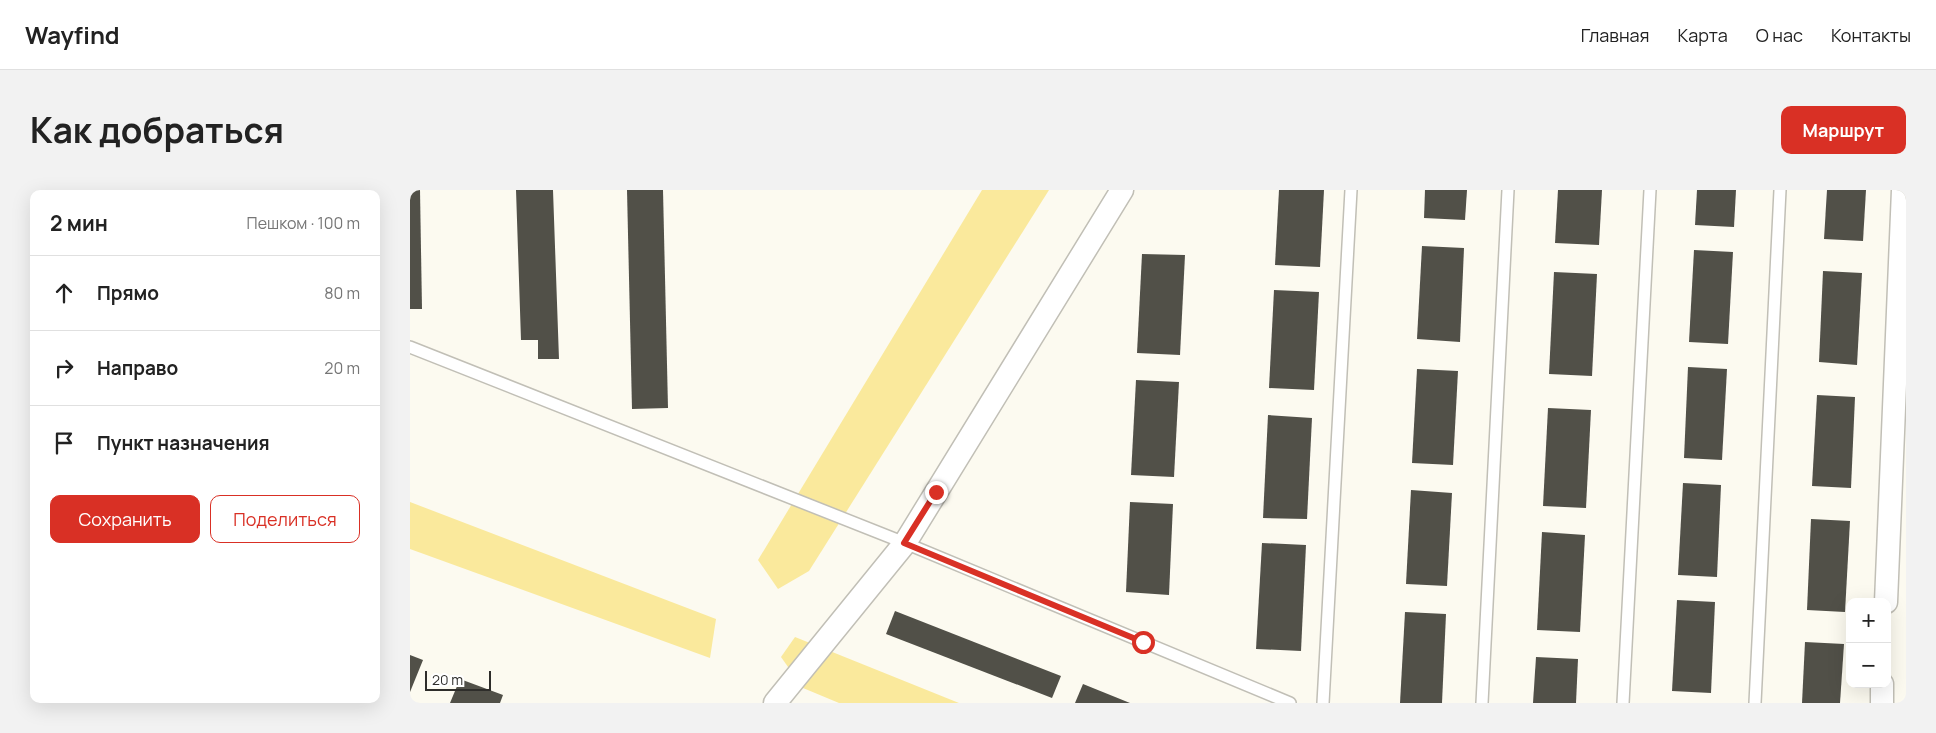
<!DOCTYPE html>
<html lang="ru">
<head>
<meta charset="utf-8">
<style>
	:root { --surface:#fff; --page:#f2f2f2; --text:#222; --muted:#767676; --line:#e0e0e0; --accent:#d93025 }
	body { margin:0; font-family:Manrope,sans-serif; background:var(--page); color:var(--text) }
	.controls { position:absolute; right:15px; bottom:15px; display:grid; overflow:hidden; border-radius:10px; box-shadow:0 5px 20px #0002 }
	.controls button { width:45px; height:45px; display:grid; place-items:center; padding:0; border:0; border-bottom:1px solid var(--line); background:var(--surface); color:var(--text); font:25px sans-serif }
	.scale { position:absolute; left:15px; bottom:12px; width:66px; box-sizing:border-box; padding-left:5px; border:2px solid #2e2d2a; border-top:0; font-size:14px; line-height:18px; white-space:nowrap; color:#2e2d2a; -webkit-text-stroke:4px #fff; paint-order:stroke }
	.stop { position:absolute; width:15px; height:15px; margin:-11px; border:4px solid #d93025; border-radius:50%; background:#fff }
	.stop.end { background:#d93025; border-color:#fff; box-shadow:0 1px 5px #0008 }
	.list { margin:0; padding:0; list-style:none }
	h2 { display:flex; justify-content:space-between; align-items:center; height:65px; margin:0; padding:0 20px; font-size:21px }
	h2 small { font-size:16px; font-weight:400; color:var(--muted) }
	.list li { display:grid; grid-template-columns:32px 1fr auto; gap:15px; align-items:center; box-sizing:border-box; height:75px; padding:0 20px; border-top:1px solid var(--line) }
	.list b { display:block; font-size:19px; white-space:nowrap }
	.list em { font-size:16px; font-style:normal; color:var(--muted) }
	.actions { display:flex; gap:10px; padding:15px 20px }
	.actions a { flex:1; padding:11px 0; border:1px solid var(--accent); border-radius:10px; text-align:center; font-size:18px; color:var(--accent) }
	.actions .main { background:var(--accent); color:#fff }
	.icon { flex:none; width:28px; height:28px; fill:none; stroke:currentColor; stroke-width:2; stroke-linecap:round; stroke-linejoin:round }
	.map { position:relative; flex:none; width:1496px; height:513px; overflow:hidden; border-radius:10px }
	header { display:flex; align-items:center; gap:30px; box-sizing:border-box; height:70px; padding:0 25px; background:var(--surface); border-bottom:1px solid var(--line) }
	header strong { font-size:24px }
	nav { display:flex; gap:28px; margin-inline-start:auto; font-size:18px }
	.intro { display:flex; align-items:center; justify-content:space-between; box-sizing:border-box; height:120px; padding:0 30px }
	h1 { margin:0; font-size:35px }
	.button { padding:12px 22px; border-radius:10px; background:var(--accent); color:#fff; font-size:18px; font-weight:700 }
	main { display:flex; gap:30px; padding:0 30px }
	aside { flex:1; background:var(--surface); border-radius:10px; box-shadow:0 5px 20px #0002 }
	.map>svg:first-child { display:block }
	.green { fill:#fae99c }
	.building { fill:#515048 }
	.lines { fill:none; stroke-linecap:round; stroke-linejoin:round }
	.lane-casing { stroke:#c1bfb6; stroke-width:14 }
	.street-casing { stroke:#c1bfb6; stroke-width:25 }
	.lane { stroke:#fff; stroke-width:11 }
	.street { stroke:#fff; stroke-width:22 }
	.route { stroke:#d93025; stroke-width:6 }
</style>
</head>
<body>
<header>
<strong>Wayfind</strong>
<nav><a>Главная</a><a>Карта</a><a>О нас</a><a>Контакты</a></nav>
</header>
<div class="intro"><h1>Как добраться</h1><a class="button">Маршрут</a></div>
<main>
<aside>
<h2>2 мин<small>Пешком · 100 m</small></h2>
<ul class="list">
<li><svg class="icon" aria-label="ahead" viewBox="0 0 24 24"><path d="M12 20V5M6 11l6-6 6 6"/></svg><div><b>Прямо</b></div><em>80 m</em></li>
<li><svg class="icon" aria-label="right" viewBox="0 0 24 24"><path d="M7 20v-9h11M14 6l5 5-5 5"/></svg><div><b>Направо</b></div><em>20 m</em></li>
<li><svg class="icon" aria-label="arrive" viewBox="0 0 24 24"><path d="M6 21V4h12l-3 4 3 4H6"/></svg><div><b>Пункт назначения</b></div></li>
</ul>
<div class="actions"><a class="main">Сохранить</a><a>Поделиться</a></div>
</aside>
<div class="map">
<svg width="1496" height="513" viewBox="0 0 1496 513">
	<rect width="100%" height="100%" fill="#fcfaf0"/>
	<!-- green -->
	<g class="green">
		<polygon points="572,0 639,0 399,381 368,399 348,370"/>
		<polygon points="0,312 306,429 300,468 0,359"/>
		<polygon points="385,447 549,513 429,513 393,498 371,467"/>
	</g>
	<!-- building -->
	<g class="building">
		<polygon points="0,0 10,0 12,119 0,119"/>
		<polygon points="106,0 143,0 149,169 128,169 128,150 111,150"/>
		<polygon points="217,0 253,0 258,218 222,219"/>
		<polygon points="869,0 914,0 910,77 865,75"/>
		<polygon points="1015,0 1057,0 1055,30 1014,28"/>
		<polygon points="1148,0 1192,0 1189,55 1145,53"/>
		<polygon points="1287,0 1326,0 1324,37 1285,35"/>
		<polygon points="1417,0 1456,0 1453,51 1414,49"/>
		<polygon points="1012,56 1054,58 1050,152 1007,149"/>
		<polygon points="1284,60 1323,62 1318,154 1279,152"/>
		<polygon points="732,64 775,65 770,165 727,163"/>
		<polygon points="1413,81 1452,83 1447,175 1409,172"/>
		<polygon points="1144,82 1187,84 1182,186 1139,184"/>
		<polygon points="864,100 909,102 904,200 859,198"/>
		<polygon points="1278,177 1317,179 1312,270 1274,268"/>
		<polygon points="1007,179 1048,181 1043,275 1002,273"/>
		<polygon points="726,190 769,192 764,287 721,285"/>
		<polygon points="1407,205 1445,207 1441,298 1402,296"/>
		<polygon points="1138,218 1181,220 1176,318 1133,316"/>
		<polygon points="858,225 902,228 897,329 853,328"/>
		<polygon points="1273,293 1311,295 1307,387 1268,385"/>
		<polygon points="1001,300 1042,303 1037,396 996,394"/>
		<polygon points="720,312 763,314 759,405 716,402"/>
		<polygon points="1401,329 1440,331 1435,422 1397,420"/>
		<polygon points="1132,342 1175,345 1170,442 1127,440"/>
		<polygon points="852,353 896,355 891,461 846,459"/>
		<polygon points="1267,410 1305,412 1301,503 1262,501"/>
		<polygon points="485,421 651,486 642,508 476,444"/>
		<polygon points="995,422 1036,424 1032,513 990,513"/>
		<polygon points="1395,452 1434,454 1430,513 1392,513"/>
		<polygon points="0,465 13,470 0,502"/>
		<polygon points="1126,467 1168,469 1166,513 1123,513"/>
		<polygon points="50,489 93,505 90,513 40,513"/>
		<polygon points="673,494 720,513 665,513"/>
	</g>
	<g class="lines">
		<defs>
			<g id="lane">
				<polyline points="0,157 495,353 880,513"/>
				<polyline points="913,513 941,0"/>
				<polyline points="1072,513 1098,0"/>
				<polyline points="1213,513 1240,0"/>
				<polyline points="1345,513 1370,0"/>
			</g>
			<g id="street">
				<polyline points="1476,412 1493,0"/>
				<polyline points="365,513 495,353 712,0"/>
				<polyline points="1472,513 1472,494"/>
			</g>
		</defs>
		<!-- lane casing -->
		<use href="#lane" class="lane-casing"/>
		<!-- street casing -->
		<use href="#street" class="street-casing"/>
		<!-- lane -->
		<use href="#lane" class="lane"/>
		<!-- street -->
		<use href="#street" class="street"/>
	</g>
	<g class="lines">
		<!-- route -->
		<polyline class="route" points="526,302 494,353 733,452"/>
	</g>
</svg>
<div class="controls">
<button>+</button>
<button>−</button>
</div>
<div class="scale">20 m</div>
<div class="stop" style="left:733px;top:452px"></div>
<div class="stop end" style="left:526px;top:302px"></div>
</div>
</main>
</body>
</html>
